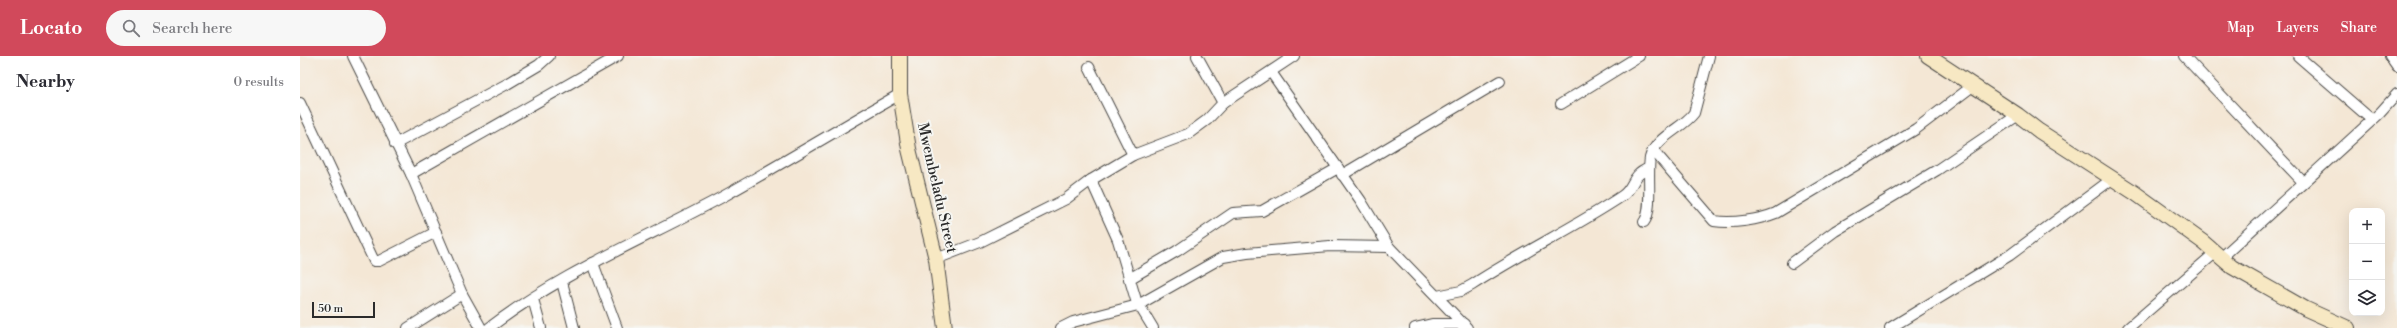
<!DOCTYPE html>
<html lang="en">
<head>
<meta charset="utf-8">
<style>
	:root { --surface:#fff; --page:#f7f7f7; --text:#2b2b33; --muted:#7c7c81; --line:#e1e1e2; --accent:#d1495b }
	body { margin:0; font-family:"Libre Bodoni",serif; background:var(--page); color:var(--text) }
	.controls { position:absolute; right:12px; bottom:12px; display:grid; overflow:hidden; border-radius:8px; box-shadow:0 4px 16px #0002 }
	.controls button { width:36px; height:36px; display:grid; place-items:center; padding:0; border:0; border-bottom:1px solid var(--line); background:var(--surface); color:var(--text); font:20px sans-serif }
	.scale { position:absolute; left:12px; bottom:10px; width:63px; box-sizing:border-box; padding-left:4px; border:2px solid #2b2b2b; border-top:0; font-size:11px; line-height:14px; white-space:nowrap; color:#2b2b2b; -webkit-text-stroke:3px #f6f6f2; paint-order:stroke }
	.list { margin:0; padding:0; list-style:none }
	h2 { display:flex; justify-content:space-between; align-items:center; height:52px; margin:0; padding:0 16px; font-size:17px }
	h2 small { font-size:13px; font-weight:400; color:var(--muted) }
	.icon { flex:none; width:22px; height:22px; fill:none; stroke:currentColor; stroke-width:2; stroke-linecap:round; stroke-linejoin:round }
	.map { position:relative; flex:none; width:2097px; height:272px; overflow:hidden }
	header { display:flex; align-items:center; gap:24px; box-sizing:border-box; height:56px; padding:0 20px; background:var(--accent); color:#fff }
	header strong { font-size:19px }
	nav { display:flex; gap:22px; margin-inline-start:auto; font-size:14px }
	.search { width:280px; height:36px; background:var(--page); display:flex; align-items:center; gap:10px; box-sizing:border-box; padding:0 14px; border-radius:22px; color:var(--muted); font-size:15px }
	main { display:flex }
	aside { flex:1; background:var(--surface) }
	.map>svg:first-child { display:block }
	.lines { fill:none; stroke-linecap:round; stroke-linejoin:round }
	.street-casing { stroke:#494744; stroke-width:12 }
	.secondary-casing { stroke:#494744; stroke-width:16 }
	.street { stroke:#fff; stroke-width:10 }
	.secondary { stroke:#f7e8c3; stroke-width:14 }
	.labels { text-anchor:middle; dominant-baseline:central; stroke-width:4; stroke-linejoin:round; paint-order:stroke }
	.street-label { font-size:15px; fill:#2b2b2b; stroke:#f6f6f2 }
</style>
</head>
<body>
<header>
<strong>Locato</strong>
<div class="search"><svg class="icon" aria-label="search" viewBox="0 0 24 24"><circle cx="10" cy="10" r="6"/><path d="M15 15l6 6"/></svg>Search here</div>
<nav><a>Map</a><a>Layers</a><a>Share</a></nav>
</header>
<main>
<aside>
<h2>Nearby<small>0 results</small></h2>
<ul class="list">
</ul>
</aside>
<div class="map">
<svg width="2097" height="272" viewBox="0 0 2097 272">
	<rect width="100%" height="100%" fill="#f6f6f2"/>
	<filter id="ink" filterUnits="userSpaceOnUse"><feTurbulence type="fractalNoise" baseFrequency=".025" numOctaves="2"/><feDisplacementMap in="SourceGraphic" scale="8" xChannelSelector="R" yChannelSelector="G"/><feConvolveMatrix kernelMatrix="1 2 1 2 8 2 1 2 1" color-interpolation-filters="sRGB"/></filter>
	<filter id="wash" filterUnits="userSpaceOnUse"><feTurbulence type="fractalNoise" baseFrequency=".012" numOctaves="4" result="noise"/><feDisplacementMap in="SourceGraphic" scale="16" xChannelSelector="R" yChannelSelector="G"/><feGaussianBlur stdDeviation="0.9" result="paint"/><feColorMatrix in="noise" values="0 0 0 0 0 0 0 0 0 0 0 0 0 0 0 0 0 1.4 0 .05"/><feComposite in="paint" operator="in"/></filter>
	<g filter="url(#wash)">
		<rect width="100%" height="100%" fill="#f4e7d5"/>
	</g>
	<g filter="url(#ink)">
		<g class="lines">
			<defs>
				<g id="street">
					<polyline points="53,0 111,118 162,238 181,272"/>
					<polyline points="897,0 923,47"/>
					<polyline points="1884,0 2003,126"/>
					<polyline points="1998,0 2072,64"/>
					<polyline points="2090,0 2097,10"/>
					<polyline points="789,11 833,99"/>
					<polyline points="971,16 1061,145 1089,191 1167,272"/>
					<polyline points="0,47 74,205 79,205 136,176"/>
					<polyline points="1261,48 1339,0"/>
					<polyline points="95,88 207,28 239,9 249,0"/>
					<path d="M1353 94 1414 165C1432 168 1459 164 1476 157L1616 73 1674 29"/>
					<polyline points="111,118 318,0"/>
					<polyline points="1042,119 1200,25"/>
					<polyline points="791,124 818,184 836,244 853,272"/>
					<path d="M1344 166C1353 155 1347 118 1350 102 1355 81 1382 73 1394 57L1409 0"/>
					<polyline points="1921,202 2080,57 2097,38"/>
					<polyline points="636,203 680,186 766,143 791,124 833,99 888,78 907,64 923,47 994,0"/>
					<polyline points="293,207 317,272"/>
					<polyline points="1492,207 1535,175 1637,114 1718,59"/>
					<polyline points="829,223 877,195 933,157 962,155 1038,112"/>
					<polyline points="262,226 274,272"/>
					<path d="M1137 240 1161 235 1172 229C1221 197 1274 172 1322 140 1335 131 1330 120 1349 112"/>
					<polyline points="233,243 241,272"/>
					<polyline points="108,272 162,238"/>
					<path d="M189 272C260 217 345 183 424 140 483 107 541 72 600 38"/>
					<polyline points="761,272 773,266 838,249 923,201 947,197 1030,190 1089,191"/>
					<polyline points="1115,272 1132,268 1164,268"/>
					<polyline points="1590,272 1710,199 1812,123"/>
					<polyline points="1828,272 1915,197"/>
				</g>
				<g id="secondary">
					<polyline points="600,0 600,38 609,93 636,203 645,272"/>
					<polyline points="1628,0 1718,59 1739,75 1835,137 1903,186 1932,211 2006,253 2048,272"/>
				</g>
			</defs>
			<!-- street casing -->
			<use href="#street" class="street-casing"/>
			<!-- secondary casing -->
			<use href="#secondary" class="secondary-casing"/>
			<!-- street -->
			<use href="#street" class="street"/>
			<!-- secondary -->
			<use href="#secondary" class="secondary"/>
		</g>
	</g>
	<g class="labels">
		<!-- street labels -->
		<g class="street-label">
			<text transform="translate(637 132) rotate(77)">Mwembeladu Street</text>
		</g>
	</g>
</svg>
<div class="controls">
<button>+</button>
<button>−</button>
<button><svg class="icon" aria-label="layers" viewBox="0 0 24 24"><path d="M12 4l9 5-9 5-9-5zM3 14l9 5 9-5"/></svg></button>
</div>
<div class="scale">50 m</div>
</div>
</main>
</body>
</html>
